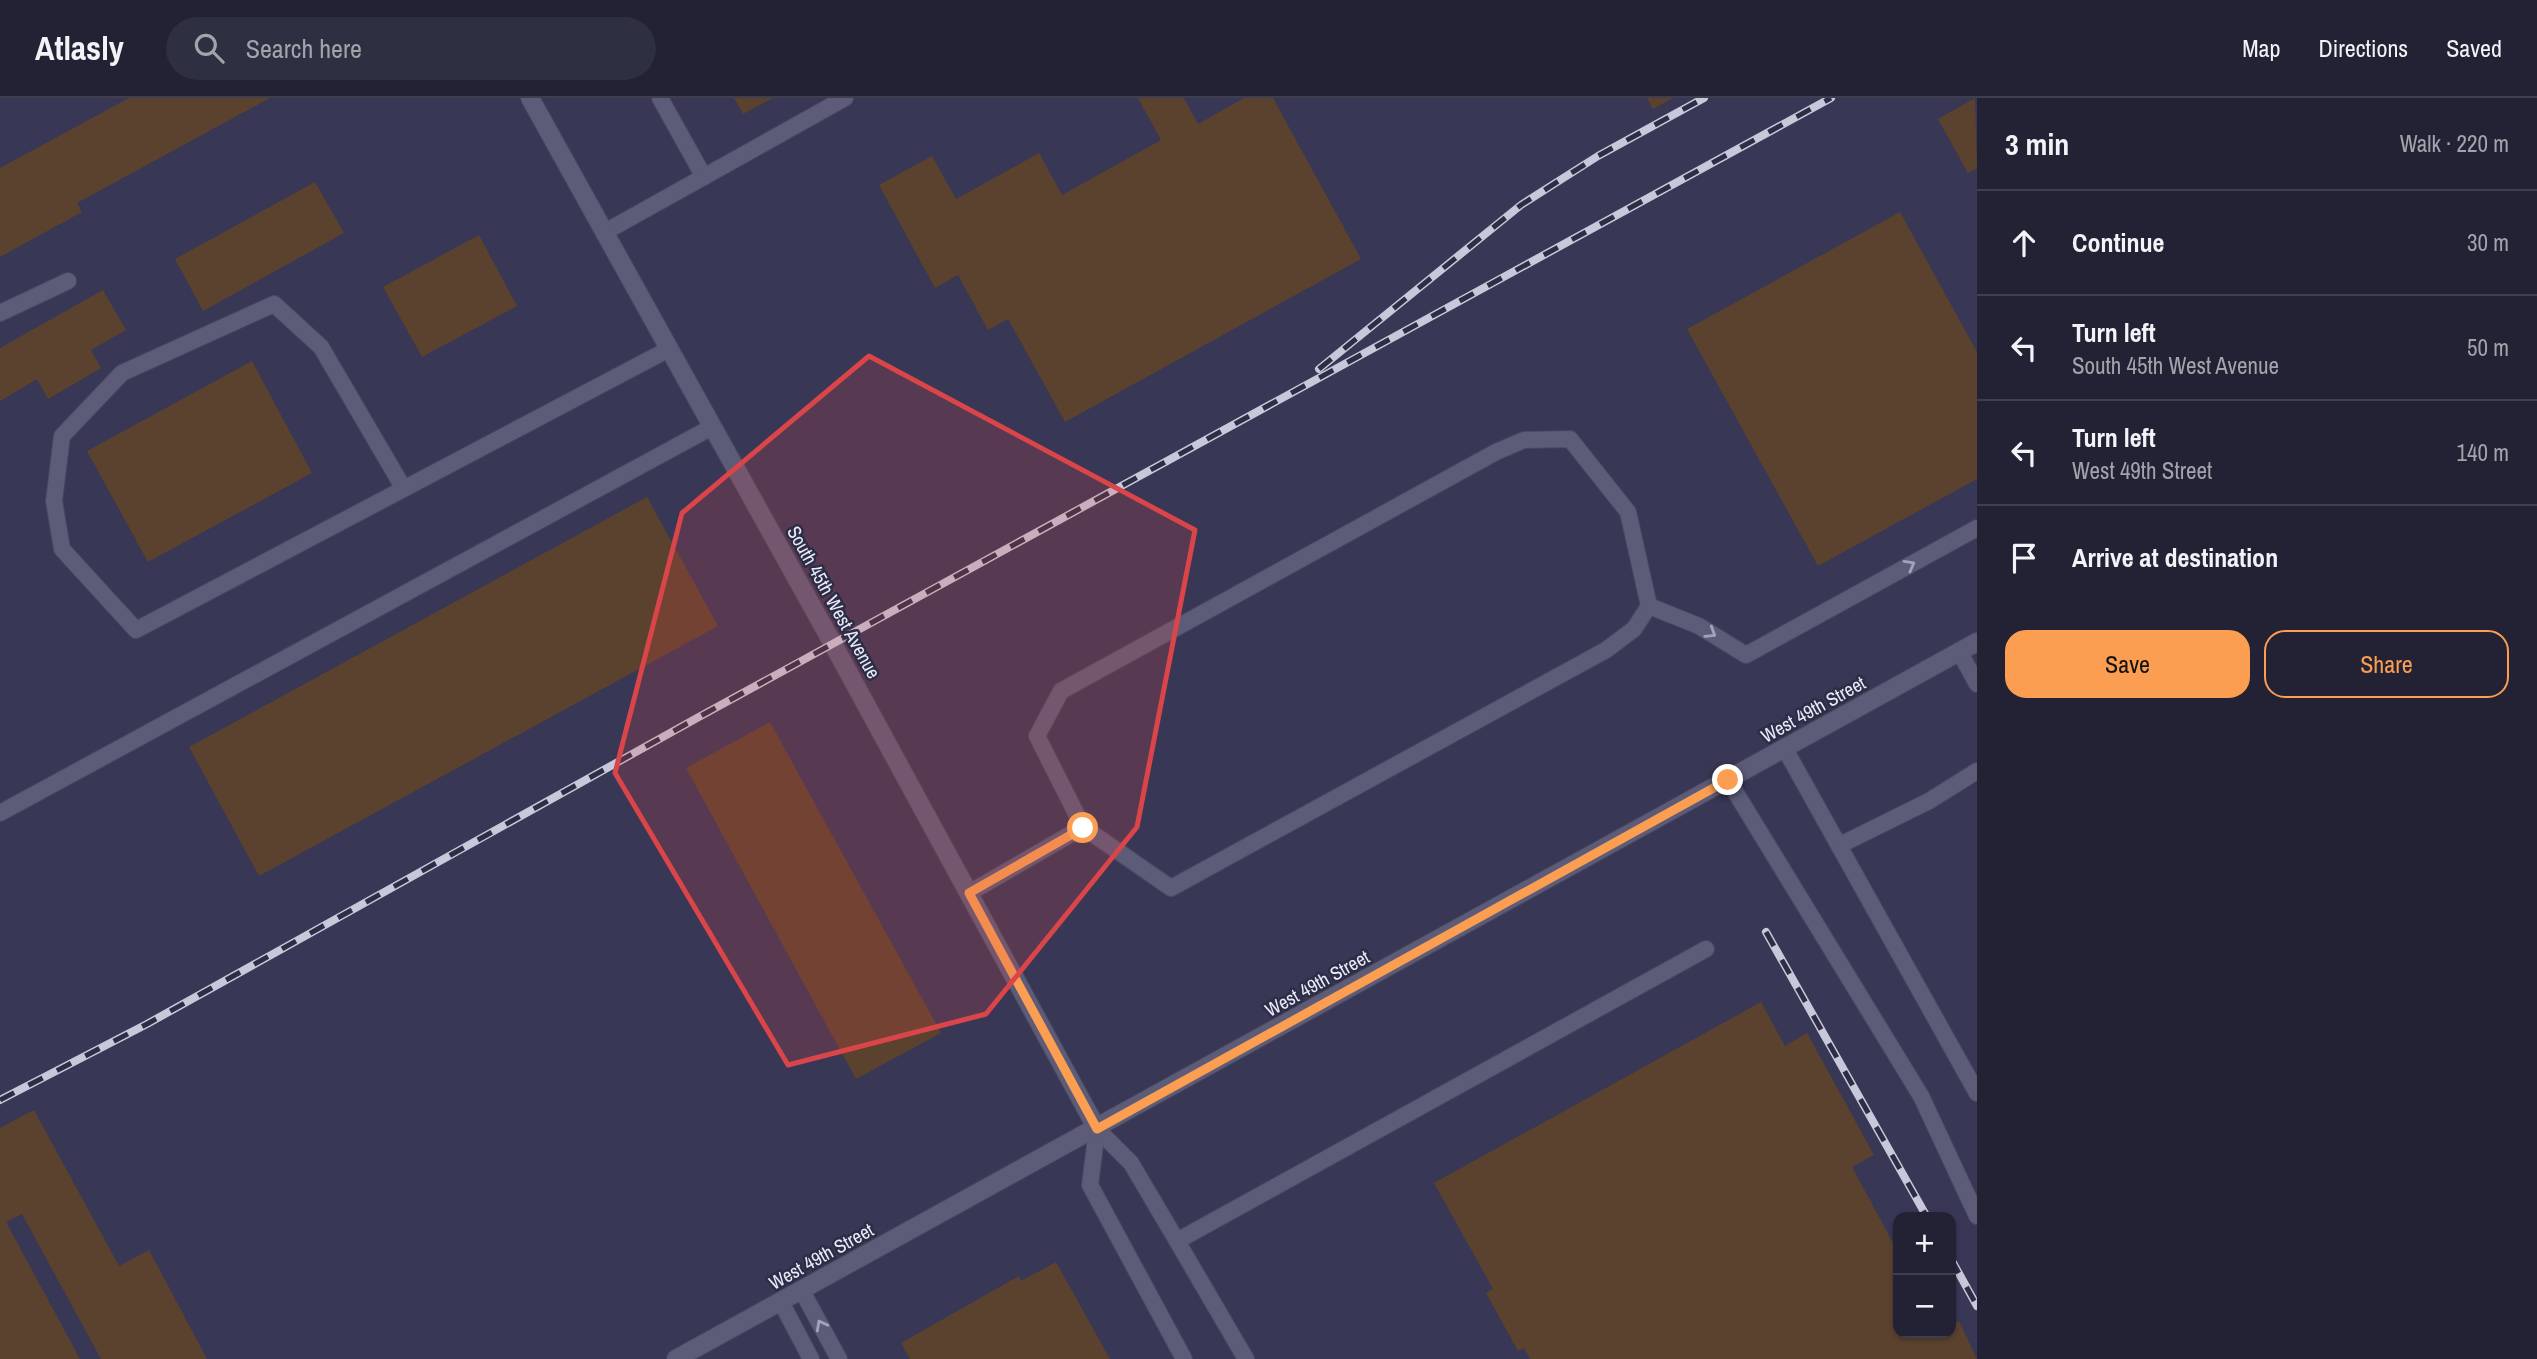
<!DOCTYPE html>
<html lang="en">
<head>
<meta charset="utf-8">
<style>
	:root { --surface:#222234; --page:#2e2f40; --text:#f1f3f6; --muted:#a2a4ac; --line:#3f3f4f; --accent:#fb9e52 }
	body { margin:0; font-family:"Archivo Narrow",sans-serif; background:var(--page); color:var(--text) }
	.controls { position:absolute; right:21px; bottom:21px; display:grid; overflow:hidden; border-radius:14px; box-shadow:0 2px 5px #0004 }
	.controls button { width:63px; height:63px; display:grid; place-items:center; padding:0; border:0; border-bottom:2px solid var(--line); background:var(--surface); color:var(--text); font:35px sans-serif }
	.stop { position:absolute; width:21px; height:21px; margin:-16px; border:5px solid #fb9e52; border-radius:50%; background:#fff }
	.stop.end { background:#fb9e52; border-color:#fff; box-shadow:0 2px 7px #0008 }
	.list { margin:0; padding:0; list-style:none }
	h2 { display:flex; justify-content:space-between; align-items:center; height:91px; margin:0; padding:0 28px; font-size:30px }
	h2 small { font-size:23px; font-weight:400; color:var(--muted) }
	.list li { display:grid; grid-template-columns:46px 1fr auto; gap:21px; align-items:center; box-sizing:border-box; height:105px; padding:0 28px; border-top:2px solid var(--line) }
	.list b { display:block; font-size:26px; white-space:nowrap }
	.list p { margin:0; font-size:23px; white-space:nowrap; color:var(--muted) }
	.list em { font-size:23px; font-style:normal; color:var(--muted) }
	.actions { display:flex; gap:14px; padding:21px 28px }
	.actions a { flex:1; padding:16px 0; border:2px solid var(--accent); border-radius:21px; text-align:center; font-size:24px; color:var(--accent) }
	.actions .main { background:var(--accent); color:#111 }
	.icon { flex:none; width:38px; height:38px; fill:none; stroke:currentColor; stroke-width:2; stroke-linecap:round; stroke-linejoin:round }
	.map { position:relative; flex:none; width:1977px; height:1261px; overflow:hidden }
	header { display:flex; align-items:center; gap:42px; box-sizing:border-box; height:98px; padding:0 35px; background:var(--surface); border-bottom:2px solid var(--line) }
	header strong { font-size:33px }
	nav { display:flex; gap:38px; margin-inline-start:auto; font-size:24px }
	.search { width:490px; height:63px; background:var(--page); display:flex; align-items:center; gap:18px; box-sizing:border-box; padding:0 24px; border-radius:38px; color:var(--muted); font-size:26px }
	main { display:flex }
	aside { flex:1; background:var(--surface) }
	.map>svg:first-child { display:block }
	.built { fill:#383755; fill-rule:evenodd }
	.building { fill:#5b422f }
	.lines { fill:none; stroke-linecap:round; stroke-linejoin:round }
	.lane-casing { stroke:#49485e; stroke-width:18 }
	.street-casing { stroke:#49485e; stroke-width:20 }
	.lane { stroke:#5c5c79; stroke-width:16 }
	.street { stroke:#5c5c79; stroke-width:18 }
	.rail-casing { stroke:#c8c8db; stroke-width:8 }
	.rail { stroke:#2d2d46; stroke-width:5; stroke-dasharray:16; stroke-linecap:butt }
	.oneway { stroke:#a2a3ba }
	.route { stroke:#fb9e52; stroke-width:9 }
	.marked { fill:#d94548; fill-opacity:0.2; stroke:#d94548; stroke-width:5; stroke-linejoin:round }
	.labels { text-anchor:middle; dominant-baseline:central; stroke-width:5; stroke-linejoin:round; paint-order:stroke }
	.street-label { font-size:19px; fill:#e9eafb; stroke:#2d2d46 }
</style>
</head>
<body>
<header>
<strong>Atlasly</strong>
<div class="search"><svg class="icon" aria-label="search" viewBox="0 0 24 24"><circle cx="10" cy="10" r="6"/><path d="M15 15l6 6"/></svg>Search here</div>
<nav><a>Map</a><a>Directions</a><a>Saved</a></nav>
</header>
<main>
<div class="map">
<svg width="1977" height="1261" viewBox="0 0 1977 1261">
	<rect width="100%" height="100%" fill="#2d2d46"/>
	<!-- built -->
	<path class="built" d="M0 0H1977V1261H0ZM1898 1119H1951V1235H1898Z"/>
	<!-- building -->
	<g class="building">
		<polygon points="129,0 270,0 77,105 82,114 0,159 0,70"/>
		<polygon points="734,0 773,0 743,16"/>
		<polygon points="1138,0 1184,0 1198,26 1244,0 1273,0 1361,161 1065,324 1008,221 988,232 958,177 935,190 879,87 932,58 956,101 1039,55 1062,97 1161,42"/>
		<polygon points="1647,0 1673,0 1653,11"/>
		<polygon points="1975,0 1977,70 1968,75 1938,21"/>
		<polygon points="315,84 344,135 203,213 175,161"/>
		<polygon points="1900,114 1977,254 1977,381 1818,468 1687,231"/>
		<polygon points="479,137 517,208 422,259 383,189"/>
		<polygon points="103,192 126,232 91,252 101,270 48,301 37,281 0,303 0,250"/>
		<polygon points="252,263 312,375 148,464 87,353"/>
		<polygon points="647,399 718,528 259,778 189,649"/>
		<polygon points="770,624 941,935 856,981 686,670"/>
		<polygon points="1761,904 1785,948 1807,935 1874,1057 1852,1069 1898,1154 1898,1235 1951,1235 1951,1228 1959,1223 1977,1261 1530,1261 1524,1250 1518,1253 1486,1195 1493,1191 1434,1085"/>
		<polygon points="34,1012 119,1168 149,1152 207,1261 101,1261 22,1116 6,1124 80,1261 0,1261 0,1030"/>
		<polygon points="1056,1164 1110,1261 910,1261 901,1245 1019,1178 1021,1183"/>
	</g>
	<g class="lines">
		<defs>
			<g id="lane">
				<polyline points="660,0 704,79"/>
				<polyline points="605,134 845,0"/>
				<polyline points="0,215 68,183"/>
				<polygon points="1570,341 1628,414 1649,508 1634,531 1606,552 1171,790 1083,729 1037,638 1061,593 1496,354 1524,342"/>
				<polyline points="404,391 321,249 274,206 122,275 62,338 54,403 62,451 136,532 669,251"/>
				<polyline points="1649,508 1699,528 1746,557 1977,430"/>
				<polyline points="1959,553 1977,586"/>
				<polyline points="1785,651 1977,995"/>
				<polyline points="1728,682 1921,998 1977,1118"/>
				<polyline points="0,715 712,329"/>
				<polyline points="1840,747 1929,703 1977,673"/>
				<polyline points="969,795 1083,729"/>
				<polyline points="1097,1031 1131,1065 1177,1143 1706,851"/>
				<polyline points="1097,1031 1090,1087 1184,1261"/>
				<polyline points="1177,1143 1246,1261"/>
				<polyline points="802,1193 839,1261"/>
				<polyline points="781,1204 811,1261"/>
			</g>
			<g id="street">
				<polyline points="530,0 833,546 1097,1031"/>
				<polyline points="676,1261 1977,544"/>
			</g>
		</defs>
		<!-- lane casing -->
		<use href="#lane" class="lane-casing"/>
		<!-- street casing -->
		<use href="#street" class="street-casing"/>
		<!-- lane -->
		<use href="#lane" class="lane"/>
		<!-- street -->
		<use href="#street" class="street"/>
		<defs>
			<g id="rail">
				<polyline points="1319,271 1521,107 1598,58 1704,0"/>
				<polyline points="1766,834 1927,1119"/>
				<polyline points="0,1002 147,926 697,620 1831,0"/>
				<polyline points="1951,1161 1977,1208"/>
			</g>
		</defs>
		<!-- rail casing -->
		<use href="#rail" class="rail-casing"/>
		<!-- rail -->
		<use href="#rail" class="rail"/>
	</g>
	<!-- one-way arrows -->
	<defs><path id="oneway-chevron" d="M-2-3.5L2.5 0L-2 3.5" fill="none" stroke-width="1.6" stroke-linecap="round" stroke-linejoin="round" transform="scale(1.75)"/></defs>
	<g class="oneway">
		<use href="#oneway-chevron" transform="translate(1910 467) rotate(-29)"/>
		<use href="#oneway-chevron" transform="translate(1711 535) rotate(32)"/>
		<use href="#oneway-chevron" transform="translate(821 1227) rotate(-118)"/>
	</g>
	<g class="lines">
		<!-- route -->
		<polyline class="route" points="1083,730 969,795 1097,1031 1728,682"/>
	</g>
	<!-- marked area -->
	<path class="marked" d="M869 258 1195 432 1137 729 986 916 788 967 615 675 682 415Z"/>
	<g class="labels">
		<!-- street labels -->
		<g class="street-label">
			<text transform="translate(834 504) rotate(61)">South 45th West Avenue</text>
			<text transform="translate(1813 611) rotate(-29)">West 49th Street</text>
			<text transform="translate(1317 885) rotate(-29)">West 49th Street</text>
			<text transform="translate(821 1158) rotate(-29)">West 49th Street</text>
		</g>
	</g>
</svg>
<div class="controls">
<button>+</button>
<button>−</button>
</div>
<div class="stop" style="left:1083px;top:730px"></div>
<div class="stop end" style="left:1728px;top:682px"></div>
</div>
<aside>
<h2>3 min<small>Walk · 220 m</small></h2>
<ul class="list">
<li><svg class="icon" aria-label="ahead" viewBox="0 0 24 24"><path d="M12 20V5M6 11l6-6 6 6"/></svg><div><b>Continue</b></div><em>30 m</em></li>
<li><svg class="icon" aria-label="left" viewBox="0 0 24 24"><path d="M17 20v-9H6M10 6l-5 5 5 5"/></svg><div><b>Turn left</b><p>South 45th West Avenue</p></div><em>50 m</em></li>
<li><svg class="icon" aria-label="left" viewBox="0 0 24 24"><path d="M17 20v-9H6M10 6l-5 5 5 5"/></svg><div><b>Turn left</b><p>West 49th Street</p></div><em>140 m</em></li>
<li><svg class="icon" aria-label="arrive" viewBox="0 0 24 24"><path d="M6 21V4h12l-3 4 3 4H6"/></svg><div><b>Arrive at destination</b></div></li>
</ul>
<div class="actions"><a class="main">Save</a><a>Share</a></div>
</aside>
</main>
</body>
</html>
